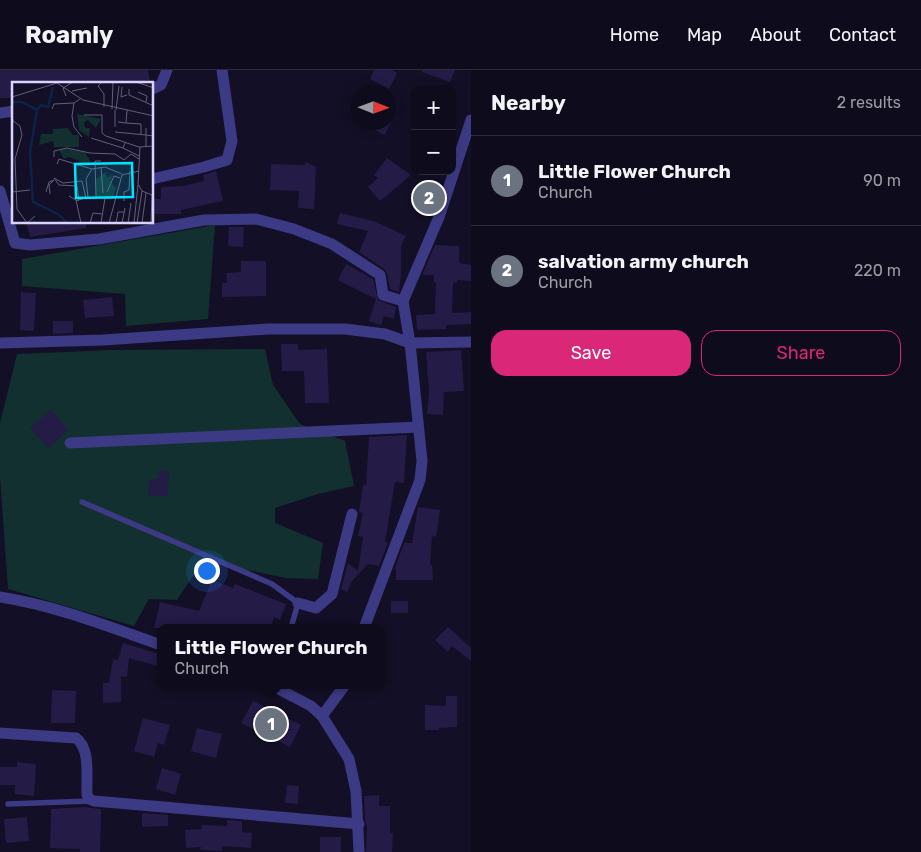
<!DOCTYPE html>
<html lang="en">
<head>
<meta charset="utf-8">
<style>
	:root { --surface:#0e0b1c; --page:#1c1929; --text:#f1f3f6; --muted:#9b9ba3; --line:#2e2b3b; --accent:#db2777 }
	body { margin:0; font-family:Rubik,sans-serif; background:var(--page); color:var(--text) }
	.controls { position:absolute; right:15px; top:15px; display:grid; overflow:hidden; border-radius:10px; box-shadow:0 2px 12px #0003 }
	.controls button { width:45px; height:45px; display:grid; place-items:center; padding:0; border:0; border-bottom:1px solid var(--line); background:var(--surface); color:var(--text); font:25px sans-serif }
	.compass { position:absolute; left:351px; top:15px; width:45px; height:45px; border-radius:50%; background:var(--surface); box-shadow:0 2px 12px #0003; rotate:91deg }
	.you { position:absolute; left:206px; top:500px; width:18px; height:18px; margin:-12px; border:4px solid #fff; border-radius:50%; background:#1a73e8; box-shadow:0 0 0 8px #1a73e833 }
	.badge { display:grid; place-items:center; width:32px; height:32px; border-radius:50%; background:var(--accent); color:#fff; font-size:16px; font-weight:700 }
	.pin { position:absolute; translate:-50% -50%; border:2px solid #fff; box-shadow:0 1px 5px #0006 }
	.popup { position:absolute; left:157px; top:554px; width:228px; height:65px; box-sizing:border-box; display:grid; place-content:center; border-radius:10px; background:var(--surface); filter:drop-shadow(0 1px 4px #0005); font-size:16px; white-space:nowrap; color:var(--muted) }
	.popup b { font-size:19px; color:var(--text) }
	.popup::after { content:''; position:absolute; left:50%; top:100%; margin-left:-10px; border:10px solid transparent; border-top-color:var(--surface) }
	.list { margin:0; padding:0; list-style:none }
	h2 { display:flex; justify-content:space-between; align-items:center; height:65px; margin:0; padding:0 20px; font-size:21px }
	h2 small { font-size:16px; font-weight:400; color:var(--muted) }
	.list li { display:grid; grid-template-columns:32px 1fr auto; gap:15px; align-items:center; box-sizing:border-box; height:90px; padding:0 20px; border-top:1px solid var(--line) }
	.list b { display:block; font-size:19px; white-space:nowrap }
	.list p { margin:0; font-size:16px; white-space:nowrap; color:var(--muted) }
	.list em { font-size:16px; font-style:normal; color:var(--muted) }
	.actions { display:flex; gap:10px; padding:15px 20px }
	.actions a { flex:1; padding:11px 0; border:1px solid var(--accent); border-radius:15px; text-align:center; font-size:18px; color:var(--accent) }
	.actions .main { background:var(--accent); color:#fff }
	.map { position:relative; flex:none; width:471px; height:782px; overflow:hidden }
	header { display:flex; align-items:center; gap:30px; box-sizing:border-box; height:70px; padding:0 25px; background:var(--surface); border-bottom:1px solid var(--line) }
	header strong { font-size:24px }
	nav { display:flex; gap:28px; margin-inline-start:auto; font-size:18px }
	main { display:flex }
	aside { flex:1; background:var(--surface) }
	.map>svg:first-child { display:block }
	.green { fill:#12302f }
	.building { fill:#241b47 }
	.lines { fill:none; stroke-linecap:round; stroke-linejoin:round }
	.service { stroke:#3d3a85; stroke-width:5.5 }
	.minor { stroke:#3d3a85; stroke-width:11 }
	.inset-river { fill:none; stroke:#0c2248; stroke-width:2.5 }
	.inset-road { fill:none; stroke:#625e7d; stroke-width:1 }
	.view { fill:#00e5ff; fill-opacity:0.15; stroke:#00e5ff; stroke-width:2.5 }
	.inset-edge { fill:none; stroke:#d9d4ff; stroke-width:2.5 }
</style>
</head>
<body>
<header>
<strong>Roamly</strong>
<nav><a>Home</a><a>Map</a><a>About</a><a>Contact</a></nav>
</header>
<main>
<div class="map">
<svg width="471" height="782" viewBox="0 0 471 782">
	<rect width="100%" height="100%" fill="#130f26"/>
	<!-- green -->
	<g class="green">
		<polygon points="215,155 208,249 126,256 125,224 22,216 22,189"/>
		<polygon points="265,279 273,315 300,354 345,371 354,416 318,424 275,438 275,453 323,473 318,509 286,508 203,491 177,530 149,529 134,556 8,519 0,407 0,353 17,284 112,280"/>
	</g>
	<!-- building -->
	<g class="building">
		<polygon points="0,0 148,0 150,12 139,14 138,12 120,14 14,14 14,28 0,28"/>
		<polygon points="374,0 391,0 397,3 389,19 370,9"/>
		<polygon points="422,0 455,0 450,12 422,2"/>
		<polygon points="359,52 391,52 385,65"/>
		<polygon points="387,88 411,105 380,131 368,117 378,108 374,105"/>
		<polygon points="306,92 316,97 314,139 298,138 299,121 270,120 271,94 305,95"/>
		<polygon points="216,101 223,131 181,140 181,144 152,144 152,129 161,129 161,117 183,116 204,111 203,105"/>
		<polygon points="340,143 374,151 406,166 401,176 401,205 399,222 390,219 387,204 384,199 359,182 368,161 337,154"/>
		<polygon points="26,152 86,152 86,158 30,167"/>
		<polygon points="229,157 244,157 243,177 228,176"/>
		<polygon points="435,175 459,176 459,193 471,195 471,211 457,210 457,212 453,213 452,243 471,242 471,254 446,255 446,259 417,260 416,245 435,244 436,213 434,213 434,205 423,205 423,203"/>
		<polygon points="241,191 266,191 266,226 222,227 222,213 227,213 226,203 241,202"/>
		<polygon points="346,194 373,209 378,230 396,237 394,249 384,246 381,255 369,251 376,229 338,210"/>
		<polygon points="21,222 36,223 34,261 20,260"/>
		<polygon points="112,227 114,246 85,248 83,230"/>
		<polygon points="53,251 73,251 73,263 53,264"/>
		<polygon points="281,274 298,274 298,280 327,279 329,333 305,333 304,301 282,301"/>
		<polygon points="461,280 464,321 444,322 443,345 427,344 429,322 426,282"/>
		<polygon points="51,340 68,360 48,378 30,358"/>
		<polygon points="407,365 404,413 395,412 385,472 388,472 379,496 368,494 352,511 347,522 341,519 348,493 358,501 363,467 358,466 363,443 359,442 363,415 366,416 369,367"/>
		<polygon points="159,401 169,401 168,426 148,425 149,409 158,409"/>
		<polygon points="418,437 440,440 436,467 432,466 430,495 432,495 433,510 396,510 396,499 395,498 404,473 412,473"/>
		<polygon points="212,510 233,518 235,514 286,534 280,550 274,547 271,558 154,558 160,532 199,541"/>
		<rect x="391" y="531" width="17" height="12"/>
		<polygon points="448,557 471,578 471,591 452,576 448,582 435,570"/>
		<polygon points="123,573 160,584 157,596 129,588 127,607 121,606 121,632 103,633 103,613 109,613 113,589 118,590"/>
		<polygon points="52,620 76,621 75,653 51,653"/>
		<polygon points="446,626 457,626 457,657 439,658 439,660 425,660 425,635 446,636"/>
		<polygon points="253,631 301,655 290,677 241,653"/>
		<polygon points="143,648 170,655 164,675 158,673 154,687 134,681"/>
		<polygon points="197,658 222,664 216,688 191,681"/>
		<polygon points="17,692 36,694 34,726 15,724 15,715 0,715 0,697 17,697"/>
		<polygon points="162,698 181,704 175,725 156,719"/>
		<polygon points="287,715 299,716 298,734 285,733"/>
		<polygon points="379,725 379,736 390,736 390,763 393,763 392,782 366,782 367,756 365,750 364,726"/>
		<polygon points="83,737 101,739 100,782 80,782 80,779 50,778 51,739"/>
		<polygon points="142,743 168,745 168,756 142,757"/>
		<polygon points="27,747 29,771 6,773 4,749"/>
		<polygon points="227,750 242,751 242,762 252,763 251,778 222,776 222,781 200,780 201,777 186,778 185,760 202,759 202,755 227,756"/>
		<rect x="320" y="767" width="21" height="15"/>
	</g>
	<g class="lines">
		<!-- service -->
		<g class="service">
			<polyline points="82,432 272,514 298,533 291,558"/>
			<polyline points="8,734 90,731"/>
		</g>
		<!-- minor -->
		<g class="minor">
			<polyline points="152,19 161,15 167,0"/>
			<polyline points="0,43 14,41"/>
			<polyline points="152,109 204,97 227,90 232,71 222,0"/>
			<polyline points="0,121 15,173 30,175 99,169 204,150 256,149 294,159 332,174 380,205 383,225 403,231 410,273 422,391 420,410 364,558"/>
			<polyline points="403,231 439,147 471,50"/>
			<polyline points="1,273 103,270 268,259 345,259 385,264 410,273 471,272"/>
			<polyline points="70,373 418,357"/>
			<path d="M0 527C57 536 107 556 161 575"/>
			<polyline points="298,533 316,538 332,524 352,444"/>
			<polyline points="271,615 311,636 322,646 349,689 356,721 359,782"/>
			<polyline points="322,646 345,615"/>
			<path d="M0 663 76 668C91 679 86 707 87 724L89 729 94 731 359 754"/>
		</g>
	</g>
	<!-- overview -->
	<g transform="translate(12 12)">
		<rect width="141" height="141" fill="#130f26"/>
		<path d="M65 32 89 37 84 46 76 38 72 40 73 46H78L77 55 67 48ZM56 46 61 53H67V65H42L41 59 27 63 29 52H41V47ZM54 67 73 70 79 80 75 82 57 75 52 77 47 68ZM94 90 95 96 100 92 99 101 104 106 101 115H84V97Z" fill="#12302f"/>
		<path class="inset-river" d="M0 20H10L25 28 18 70 21 120 46 132 55 141M25 28 29 23 36 25 41 5"/>
		<path class="inset-road" d="M90 0 86 4 92 12V25M124 0 142 6M110 5 109 15 115 13M117 7V13L142 24M60 9 75 6M126 10 135 14 134 20M54 14 51 6 61 0M0 15 45 1 71 18 142 34M68 17 62 21 60 34 62 45 70 55M40 27 42 22 62 21M100 27 101 0M104 28 107 4M72 33H90V51L94 54 127 65 142 64M0 38 8 44 10 53 3 77 5 127 15 141 23 134M106 40 114 41 115 28M114 41 129 42V52M103 45V28M103 50 134 53V46M79 56 111 66 113 61M128 65 126 102 130 109 140 113 139 141M134 65V53L142 54M111 66 127 74M42 75V69L55 66 78 71 103 72 112 78 119 72 127 77M45 82 47 77 80 87M89 85 91 111M0 110 18 108M34 110 37 100 42 98M95 110 102 94 108 96M38 112 37 103 42 98M57 114 64 118 69 141M84 116 83 79H89M67 118 65 104 47 103 42 96 51 101 70 99 74 116M64 119 76 115 74 97 80 87 93 85 110 92M112 119V110L117 108 118 89M78 141 81 131 90 132M89 141 93 116H102M97 141 110 93 127 89M104 141 106 130H112M110 141 113 126M116 141 119 121M122 141 126 103M125 141 130 109M130 141 134 111"/>
		<path class="view" d="M120 81 121 115 64 116 63 82Z"/>
		<rect width="141" height="141" class="inset-edge"/>
	</g>
</svg>
<div class="controls">
<button>+</button>
<button>−</button>
</div>
<svg class="compass" viewBox="-18 -18 36 36"><path d="M0-13l5 13h-10z" fill="#e53935"/><path d="M0 13l5-13h-10z" fill="#9b9ba3"/></svg>
<div class="you"></div>
<div class="pin badge" style="left:271px;top:654px;background:#6b7280">1</div>
<div class="popup"><b>Little Flower Church</b>Church</div>
<div class="pin badge" style="left:429px;top:128px;background:#6b7280">2</div>
</div>
<aside>
<h2>Nearby<small>2 results</small></h2>
<ul class="list">
<li><span class="badge" style="background:#6b7280">1</span><div><b>Little Flower Church</b><p>Church</p></div><em>90 m</em></li>
<li><span class="badge" style="background:#6b7280">2</span><div><b>salvation army church</b><p>Church</p></div><em>220 m</em></li>
</ul>
<div class="actions"><a class="main">Save</a><a>Share</a></div>
</aside>
</main>
</body>
</html>
